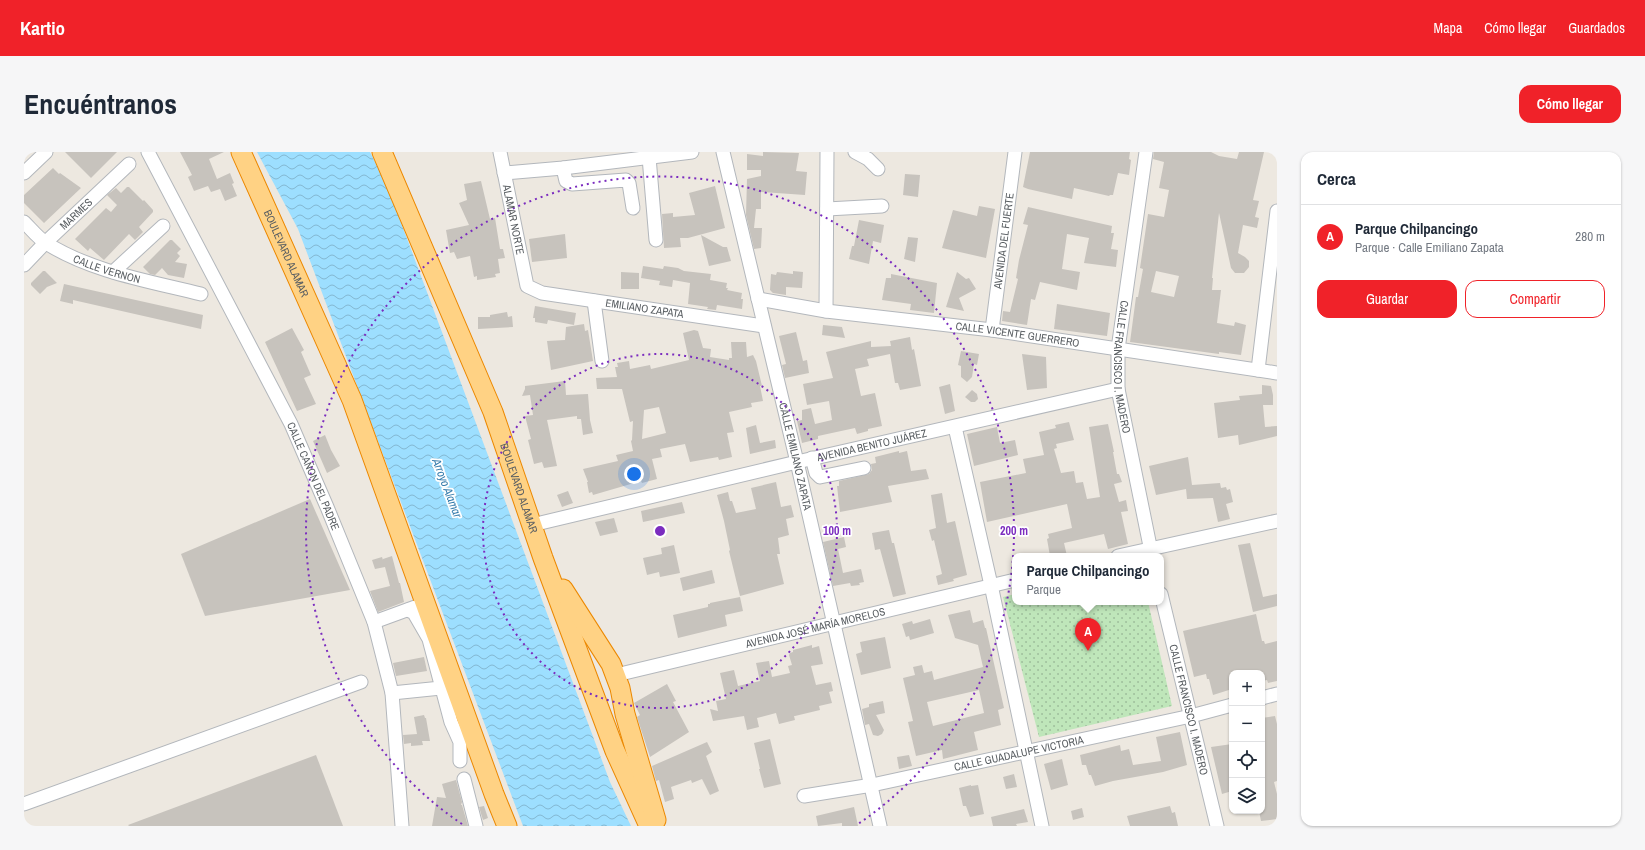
<!DOCTYPE html>
<html lang="es">
<head>
<meta charset="utf-8">
<style>
	:root { --surface:#fff; --page:#f6f6f7; --text:#1f2937; --muted:#747a83; --line:#e0e1e3; --accent:#f02229 }
	body { margin:0; font-family:"Archivo Narrow",sans-serif; background:var(--page); color:var(--text) }
	.controls { position:absolute; right:12px; bottom:12px; display:grid; overflow:hidden; border-radius:8px; box-shadow:0 1px 3px #0004 }
	.controls button { width:36px; height:36px; display:grid; place-items:center; padding:0; border:0; border-bottom:1px solid var(--line); background:var(--surface); color:var(--text); font:20px sans-serif }
	.you { position:absolute; left:610px; top:322px; width:14px; height:14px; margin:-10px; border:3px solid #fff; border-radius:50%; background:#1a73e8; box-shadow:0 0 0 6px #1a73e833 }
	.badge { display:grid; place-items:center; width:26px; height:26px; border-radius:50%; background:var(--accent); color:#fff; font-size:13px; font-weight:700 }
	.pin { position:absolute; translate:-50% -33px; filter:drop-shadow(0 1px 2px #0008) }
	.pin::after { content:''; position:absolute; top:21px; width:14px; height:12px; background:inherit; clip-path:polygon(0 0,100% 0,50% 100%) }
	.popup { position:absolute; left:988px; top:401px; width:152px; height:52px; box-sizing:border-box; display:grid; place-content:center; border-radius:8px; background:var(--surface); filter:drop-shadow(0 1px 3px #0005); font-size:13px; white-space:nowrap; color:var(--muted) }
	.popup b { font-size:15px; color:var(--text) }
	.popup::after { content:''; position:absolute; left:50%; top:100%; margin-left:-8px; border:8px solid transparent; border-top-color:var(--surface) }
	.list { margin:0; padding:0; list-style:none }
	h2 { display:flex; justify-content:space-between; align-items:center; height:52px; margin:0; padding:0 16px; font-size:17px }
	h2 small { font-size:13px; font-weight:400; color:var(--muted) }
	.list li { display:grid; grid-template-columns:26px 1fr auto; gap:12px; align-items:center; box-sizing:border-box; height:64px; padding:0 16px; border-top:1px solid var(--line) }
	.list b { display:block; font-size:15px; white-space:nowrap }
	.list p { margin:0; font-size:13px; white-space:nowrap; color:var(--muted) }
	.list em { font-size:13px; font-style:normal; color:var(--muted) }
	.actions { display:flex; gap:8px; padding:12px 16px }
	.actions a { flex:1; padding:9px 0; border:1px solid var(--accent); border-radius:12px; text-align:center; font-size:14px; color:var(--accent) }
	.actions .main { background:var(--accent); color:#fff }
	.icon { flex:none; width:22px; height:22px; fill:none; stroke:currentColor; stroke-width:2; stroke-linecap:round; stroke-linejoin:round }
	.map { position:relative; flex:none; width:1253px; height:674px; overflow:hidden; border-radius:12px }
	header { display:flex; align-items:center; gap:24px; box-sizing:border-box; height:56px; padding:0 20px; background:var(--accent); color:#fff }
	header strong { font-size:19px }
	nav { display:flex; gap:22px; margin-inline-start:auto; font-size:14px }
	.intro { display:flex; align-items:center; justify-content:space-between; box-sizing:border-box; height:96px; padding:0 24px }
	h1 { margin:0; font-size:28px }
	.button { padding:10px 18px; border-radius:12px; background:var(--accent); color:#fff; font-size:14px; font-weight:700 }
	main { display:flex; gap:24px; padding:0 24px }
	aside { flex:1; background:var(--surface); border-radius:12px; box-shadow:0 1px 3px #0004 }
	.map>svg:first-child { display:block }
	.park { fill:url(#park-dots) }
	.water { fill:url(#water-waves) }
	.building { fill:#c7c3bd; fill-rule:evenodd }
	.lines { fill:none; stroke-linecap:round; stroke-linejoin:round }
	.minor-casing { stroke:#b3b7bc; stroke-width:15 }
	.highway-casing { stroke:#ec8800; stroke-width:21 }
	.minor { stroke:#fff; stroke-width:13 }
	.highway { stroke:#ffd284; stroke-width:19 }
	.ring { fill:none; stroke:#7b2cbf; stroke-width:2; stroke-dasharray:2 4 }
	.labels { text-anchor:middle; dominant-baseline:central; stroke-width:3.5; stroke-linejoin:round; paint-order:stroke }
	.street-label { font-size:11px; fill:#595e62; stroke:#fff }
	.water-label { font-size:12px; font-style:italic; fill:#357cac; stroke:#fff }
	.centre { fill:#7b2cbf; stroke:#fff; stroke-width:2 }
	.ring-label { font-size:12px; text-anchor:middle; font-weight:bold; fill:#7b2cbf; stroke:#fff; stroke-width:3.5; stroke-linejoin:round; paint-order:stroke }
</style>
</head>
<body>
<header>
<strong>Kartio</strong>
<nav><a>Mapa</a><a>Cómo llegar</a><a>Guardados</a></nav>
</header>
<div class="intro"><h1>Encuéntranos</h1><a class="button">Cómo llegar</a></div>
<main>
<div class="map">
<svg width="1253" height="674" viewBox="0 0 1253 674">
	<defs>
		<pattern id="park-dots" width="8" height="8" patternUnits="userSpaceOnUse"><rect width="8" height="8" fill="#bfe6ba"/><path d="M2 2h.1M6 6h.1" fill="none" stroke="#9ebe9b" stroke-width="1.8" stroke-linecap="round"/></pattern>
		<pattern id="water-waves" width="16" height="10" patternUnits="userSpaceOnUse"><rect width="16" height="10" fill="#9ddfff"/><path d="M0 5q4-4 8 0t8 0" fill="none" stroke="#83b8d2"/></pattern>
	</defs>
	<rect width="100%" height="100%" fill="#ede8e0"/>
	<!-- park -->
	<polygon class="park" points="991,442 991,450 1124,450 1148,554 1015,585 979,445"/>
	<!-- water -->
	<polygon class="water" points="233,0 346,0 363,33 586,630 607,674 499,674 274,77"/>
	<!-- building -->
	<g class="building">
		<polygon points="41,0 93,0 67,26"/>
		<polygon points="156,0 200,0 185,7 193,27 206,21 210,31 208,32 213,44 201,49 196,37 187,40 184,34 170,39 164,25 168,23"/>
		<polygon points="739,0 775,1 772,19 783,20 781,43 737,40 737,57 732,57 730,76 738,76 737,96 730,97 722,63 723,27 737,24 737,18 723,18 723,2 739,4"/>
		<polygon points="1006,0 1106,0 1105,7 1107,8 1105,23 1094,21 1089,43 1086,43 1085,44 1050,36 1048,47 1004,37 999,35"/>
		<path d="M1130 0H1187L1195 4 1213 7 1215 0H1240L1229 48 1235 49 1231 65 1235 66 1233 76 1219 73 1214 101 1221 105 1225 109V115L1220 121H1211L1207 116 1195 61 1188 126H1189L1188 138H1197L1193 171 1210 174 1211 170 1222 173 1217 203 1195 200V202L1106 190 1112 145H1114L1119 117 1116 116 1124 62 1140 65 1145 38 1135 36 1140 10 1129 7ZM1132 119 1155 124 1150 145 1127 140Z"/>
		<polygon points="29,16 35,22 36,21 57,36 20,71 0,51 0,43"/>
		<polygon points="881,22 896,23 894,45 879,43"/>
		<polygon points="457,29 466,67 471,66 476,97 479,97 481,106 474,107 476,121 471,122 472,125 453,128 453,124 450,125 446,104 433,107 430,100 426,101 422,78 445,73 435,51 443,48 440,32"/>
		<polygon points="691,34 701,76 664,86 656,86 657,95 640,96 638,62 649,61 649,65 671,63 665,41"/>
		<polygon points="103,35 105,35 119,49 120,48 129,58 129,60 115,75 119,80 111,88 105,82 80,108 66,96 64,99 51,87 82,56 87,60 93,53 83,43 92,36 97,41"/>
		<polygon points="955,54 971,57 962,106 918,96 929,58 953,64"/>
		<polygon points="1004,55 1088,74 1087,81 1090,81 1087,97 1094,98 1092,115 1060,111 1065,86 1043,82 1038,117 1056,120 1053,138 1016,130 1011,148 1007,147 1003,173 978,169 979,159 986,160 994,127 992,126 995,108 1004,73 999,72"/>
		<polygon points="835,68 860,73 857,91 849,89 845,112 825,107 828,94 830,94"/>
		<polygon points="541,82 543,106 508,110 505,87"/>
		<polygon points="677,83 699,95 703,95 707,109 685,114"/>
		<polygon points="884,85 894,86 891,110 880,107"/>
		<polygon points="146,88 148,88 157,97 153,101 156,104 151,110 163,112 160,126 144,123 138,116 131,123 126,122 119,115"/>
		<polygon points="619,114 639,117 640,114 654,116 660,119 687,122 686,128 703,131 702,136 704,136 703,138 718,141 717,147 719,147 718,157 693,153 692,158 683,157 684,155 664,152 666,131 649,128 648,135 635,133 636,129 617,126"/>
		<polygon points="19,119 21,119 33,131 23,135 16,142 7,133 7,131"/>
		<polygon points="769,119 779,120 778,136 762,135 762,143 749,141 746,138 747,122 752,123 753,120 769,122"/>
		<polygon points="597,120 615,121 615,137 597,137"/>
		<polygon points="933,120 942,127 945,126 952,137 935,146 940,159 922,155"/>
		<polygon points="867,122 913,131 910,161 886,158 887,152 858,148 862,126 867,126"/>
		<polygon points="40,132 179,163 177,177 49,148 49,152 36,149"/>
		<polygon points="1033,152 1086,161 1083,184 1030,177"/>
		<polygon points="511,154 552,161 550,173 524,168 523,172 511,170 511,166 509,166"/>
		<polygon points="483,160 484,165 488,164 489,175 454,177 454,165 466,165 466,163"/>
		<polygon points="560,172 561,179 564,178 569,209 527,218 523,189 541,188 542,175"/>
		<polygon points="799,173 818,175 821,186 798,183"/>
		<polygon points="268,176 280,198 277,200 287,223 280,226 292,252 273,259 241,190"/>
		<path d="M670 178 674 179 679 196 687 197 686 205 705 208V206H708L707 190H722L723 205 729 203 732 209 738 234H736L739 249 727 251 728 255 705 260 710 280 703 281 708 305 695 308 694 305 666 310 661 292 636 297 638 305 628 307 633 327 618 331 617 329 569 343 568 340 565 341 563 330H564L559 317 594 309 592 303 609 299 607 289 608 288 609 269 606 270 598 237H573L572 226 593 225 591 215H594L593 211 605 209 606 217 626 213 627 217 665 208 659 181ZM635 255 642 281 618 287 620 258Z"/>
		<polygon points="772,180 779,209 783,208 785,221 761,226 758,213 762,212 755,184"/>
		<polygon points="886,185 888,198 890,197 897,234 876,238 874,231 871,231 866,202 843,207 845,214 831,217 837,244 851,241 858,274 844,277 844,279 833,282 831,276 794,284 794,287 778,291 773,269 778,268 778,258 787,256 791,272 808,268 805,249 783,253 779,232 809,226 802,200 847,189 847,195 867,194 866,189"/>
		<polygon points="937,199 955,202 953,213 950,212 948,225 943,230 937,225 937,214 934,213"/>
		<polygon points="998,202 1022,205 1023,236 1003,238"/>
		<polygon points="541,229 542,243 564,242 566,268 569,281 559,283 557,267 553,267 553,264 523,268 533,314 520,316 518,310 510,312 504,288 507,287 501,264 509,263 506,243 498,244 501,237 501,234"/>
		<polygon points="926,232 931,259 921,262 915,235"/>
		<polygon points="1238,233 1247,234 1249,243 1249,253 1239,253 1241,275 1253,274 1253,284 1215,293 1214,283 1194,286 1190,251 1216,248 1215,244 1238,242"/>
		<polygon points="948,238 953,242 954,247 951,250 947,250 941,245"/>
		<polygon points="1045,270 1050,288 1032,292 1033,296 1030,297 1037,321 1050,319 1052,331 1059,330 1063,347 1076,345 1065,275 1084,272 1090,300 1089,300 1093,322 1095,322 1098,330 1090,332 1095,350 1102,348 1104,359 1097,360 1104,392 1084,397 1080,382 1040,391 1043,404 1026,404 1023,387 1025,386 1024,382 1048,376 1043,352 963,370 956,330 1002,321 999,307 1020,303 1015,280 1032,276 1031,273"/>
		<polygon points="732,273 736,291 751,288 752,296 726,302 722,276"/>
		<polygon points="973,275 976,291 991,288 994,303 950,314 943,282"/>
		<polygon points="301,283 307,298 316,314 303,321 289,289"/>
		<polygon points="875,299 875,301 883,299 887,319 902,317 905,327 864,334 868,350 816,360 813,334 815,334 815,329 845,322 848,318 847,312 852,311 851,305"/>
		<polygon points="1164,305 1168,333 1196,331 1197,336 1202,335 1203,338 1206,337 1209,350 1202,352 1206,367 1194,370 1189,346 1163,347 1162,337 1132,343 1125,314"/>
		<polygon points="752,330 757,355 767,353 770,365 762,367 765,383 754,386 756,402 753,402 760,432 716,444 705,399 706,398 700,369 693,343 704,340 706,349 708,349 712,361 732,357 727,336"/>
		<polygon points="544,339 549,351 538,355 533,343"/>
		<polygon points="918,341 923,371 931,369 943,423 929,427 930,429 914,433 912,424 918,422 910,388 908,389 905,378 912,376 907,343"/>
		<polygon points="286,347 326,438 181,464 157,402"/>
		<polygon points="658,350 661,361 619,370 617,359"/>
		<polygon points="590,366 594,380 576,384 571,370"/>
		<polygon points="865,378 868,391 870,391 882,442 869,445 856,397 851,398 848,381"/>
		<polygon points="820,385 822,395 814,397 819,421 837,417 840,430 835,431 836,433 827,434 826,431 809,434 799,390"/>
		<polygon points="1226,391 1239,445 1253,442 1253,454 1229,460 1214,393"/>
		<polygon points="650,393 656,421 636,425 635,420 623,423 619,406 638,402 637,396"/>
		<polygon points="368,404 375,431 376,431 380,450 354,460 346,439 366,434 361,415 351,417 348,408 358,405 359,408 359,407"/>
		<polygon points="688,418 691,431 659,439 656,426"/>
		<polygon points="716,445 719,459 701,463 703,474 654,486 649,463 684,455 684,452 686,452 686,451"/>
		<path d="M946 458 949 471 959 468 961 476H962L980 556 974 558 977 573 950 580 954 598 919 607 918 598 892 604 884 570 889 569 879 526 891 523 889 515 898 513 900 521 908 519 910 528 959 515 954 493 931 486 924 463ZM955 538 960 561 909 574 903 550Z"/>
		<polygon points="1232,462 1238,489 1240,489 1241,492 1253,489 1253,529 1244,531 1243,528 1238,529 1238,521 1236,520 1208,521 1208,537 1189,543 1185,527 1183,527 1182,522 1170,525 1159,479"/>
		<polygon points="906,467 910,481 886,488 885,484 882,485 878,472 888,469 889,472"/>
		<polygon points="861,485 867,516 837,523 832,502 838,500 836,490"/>
		<polygon points="788,493 788,496 795,494 799,512 787,514 792,533 807,530 809,539 805,540 808,551 795,554 796,558 771,564 770,564 771,568 755,572 752,561 733,566 735,575 723,578 720,564 689,569 686,557 694,559 692,549 702,547 696,521 710,518 714,534 736,529 732,511 745,509 748,525 766,521 764,514 768,513 765,503 766,501 769,500 769,498"/>
		<polygon points="400,505 403,519 372,524 369,511"/>
		<polygon points="643,532 652,549 649,550 665,580 626,605 613,565 616,563 610,551"/>
		<polygon points="859,549 861,561 852,563 860,578 858,582 854,584 849,583 845,572 841,573 838,557 845,555 845,552"/>
		<polygon points="400,563 401,566 402,566 406,589 398,589 399,593 387,594 387,591 380,592 379,583 393,582 390,565"/>
		<polygon points="1251,564 1253,572 1253,629 1250,630 1253,642 1253,667 1237,669 1235,659 1238,659 1238,620 1240,620 1238,611 1238,566"/>
		<polygon points="1156,580 1163,613 1139,620 1089,629 1071,634 1067,623 1065,623 1062,613 1058,613 1056,603 1096,593 1097,599 1105,597 1109,613 1137,609 1132,585"/>
		<polygon points="746,587 757,632 740,636 735,617 736,617 730,591"/>
		<polygon points="683,590 688,600 682,604 695,639 686,643 678,627 668,631 667,628 647,635 650,647 641,650 635,628 632,629 628,614"/>
		<polygon points="1208,592 1208,639 1198,642 1187,595"/>
		<polygon points="292,603 319,674 105,674 104,673"/>
		<polygon points="885,603 888,614 875,617 873,605"/>
		<polygon points="1038,607 1044,633 1027,638 1020,612"/>
		<polygon points="990,622 993,635 982,637 979,625"/>
		<polygon points="432,628 438,650 437,653 438,653 444,674 408,674 413,645 422,646 418,632"/>
		<polygon points="947,633 947,634 954,633 960,662 946,665 942,654 939,654 935,636"/>
		<polygon points="460,654 464,666 459,668 455,655"/>
		<polygon points="1146,654 1148,661 1151,660 1154,674 1106,674 1103,664"/>
		<polygon points="830,655 834,674 818,674 818,671 794,674 792,664"/>
		<polygon points="1058,656 1060,665 1049,668 1047,659"/>
		<polygon points="1000,657 1004,670 992,672 993,674 969,674 967,665"/>
	</g>
	<g class="lines">
		<defs>
			<g id="minor">
				<path id="s1" d="M124 0 267 272 303 355 350 470 368 541 378 674"/>
				<path id="s2" d="M476 0 503 134 518 141 740 174"/>
				<path id="s3" d="M699 0 773 310 856 674"/>
				<polyline points="831,0 844,7 854,17"/>
				<path id="s4" d="M1122 0 1094 197V237L1128 404"/>
				<polyline points="625,5 632,88"/>
				<polyline points="539,16 542,29 548,32 602,28 605,31 609,56"/>
				<polyline points="0,21 22,0"/>
				<polyline points="480,21 539,16 668,0"/>
				<polyline points="803,57 858,54"/>
				<path id="s5" d="M0 70C7 77 14 86 22 91 68 120 125 129 177 142"/>
				<path id="s6" d="M0 113 21 91 105 12"/>
				<polyline points="89,120 139,74"/>
				<path id="s7" d="M734 147 802 159 968 178 1253 221"/>
				<polyline points="570,149 578,209"/>
				<polyline points="802,159 803,0"/>
				<path id="s8" d="M968 178 991 0"/>
				<polyline points="1234,218 1253,59"/>
				<polyline points="931,275 967,433 1018,674"/>
				<polyline points="788,306 792,321 796,325 840,316"/>
				<path id="s9" d="M508 373 773 310 1094 237"/>
				<polyline points="1094,404 1253,369"/>
				<path id="s10" d="M1137 442 1193 674"/>
				<polyline points="384,458 390,461 405,487 427,570 436,590 436,609"/>
				<polyline points="350,470 391,455"/>
				<path id="s11" d="M592 523 991 428"/>
				<polyline points="368,541 417,536"/>
				<polyline points="1238,546 1253,542"/>
				<polyline points="440,627 452,674"/>
				<path id="s12" d="M780 644 848 633 1167 564 1208 553"/>
				<polyline points="0,652 337,530"/>
			</g>
			<g id="highway">
				<path id="s13" d="M217 0 328 248 470 642 483 674"/>
				<path id="s14" d="M358 0 469 260 519 406 591 599 625 674"/>
				<polyline points="539,437 587,512 596,536 601,562 632,668"/>
			</g>
		</defs>
		<!-- minor casing -->
		<use href="#minor" class="minor-casing"/>
		<!-- highway casing -->
		<use href="#highway" class="highway-casing"/>
		<!-- minor -->
		<use href="#minor" class="minor"/>
		<!-- highway -->
		<use href="#highway" class="highway"/>
	</g>
	<!-- distance rings -->
	<g class="ring">
		<circle cx="636" cy="379" r="177"/>
		<path d="M438 672A354 354 0 1 1 834 672"/>
	</g>
	<g class="labels">
		<!-- street labels -->
		<g class="street-label">
			<text stroke="none"><textPath href="#s6" startOffset="73">MARMES</textPath></text>
			<text stroke="none"><textPath href="#s2" startOffset="69">ALAMAR NORTE</textPath></text>
			<text stroke="none"><textPath href="#s8" startOffset="90">AVENIDA DEL FUERTE</textPath></text>
			<text stroke="none"><textPath href="#s13" startOffset="111">BOULEVARD ALAMAR</textPath></text>
			<text stroke="none"><textPath href="#s5" startOffset="97">CALLE VERNON</textPath></text>
			<text stroke="none"><textPath href="#s2" startOffset="257">EMILIANO ZAPATA</textPath></text>
			<text stroke="none"><textPath href="#s7" startOffset="262">CALLE VICENTE GUERRERO</textPath></text>
			<text stroke="none"><textPath href="#s4" startOffset="217">CALLE FRANCISCO I. MADERO</textPath></text>
			<text stroke="none"><textPath href="#s9" startOffset="349">AVENIDA BENITO JUÁREZ</textPath></text>
			<text stroke="none"><textPath href="#s3" startOffset="313">CALLE EMILIANO ZAPATA</textPath></text>
			<text stroke="none"><textPath href="#s1" startOffset="364">CALLE CAÑON DEL PADRE</textPath></text>
			<text stroke="none"><textPath href="#s14" startOffset="363">BOULEVARD ALAMAR</textPath></text>
			<text stroke="none"><textPath href="#s11" startOffset="205">AVENIDA JOSÉ MARÍA MORELOS</textPath></text>
			<text stroke="none"><textPath href="#s10" startOffset="119">CALLE FRANCISCO I. MADERO</textPath></text>
			<text stroke="none"><textPath href="#s12" startOffset="219">CALLE GUADALUPE VICTORIA</textPath></text>
		</g>
		<!-- water labels -->
		<g class="water-label">
			<text transform="translate(423 336) rotate(69)">Arroyo Alamar</text>
		</g>
	</g>
	<circle cx="636" cy="379" r="6" class="centre"/>
	<g class="ring-label">
		<text x="813" y="383">100 m</text>
		<text x="990" y="383">200 m</text>
	</g>
</svg>
<div class="controls">
<button>+</button>
<button>−</button>
<button><svg class="icon" aria-label="locate" viewBox="0 0 24 24"><circle cx="12" cy="12" r="6"/><path d="M12 2v4M12 18v4M2 12h4M18 12h4"/></svg></button>
<button><svg class="icon" aria-label="layers" viewBox="0 0 24 24"><path d="M12 4l9 5-9 5-9-5zM3 14l9 5 9-5"/></svg></button>
</div>
<div class="you"></div>
<div class="pin badge" style="left:1064px;top:499px">A</div>
<div class="popup"><b>Parque Chilpancingo</b>Parque</div>
</div>
<aside>
<h2>Cerca<small></small></h2>
<ul class="list">
<li><span class="badge">A</span><div><b>Parque Chilpancingo</b><p>Parque · Calle Emiliano Zapata</p></div><em>280 m</em></li>
</ul>
<div class="actions"><a class="main">Guardar</a><a>Compartir</a></div>
</aside>
</main>
</body>
</html>
